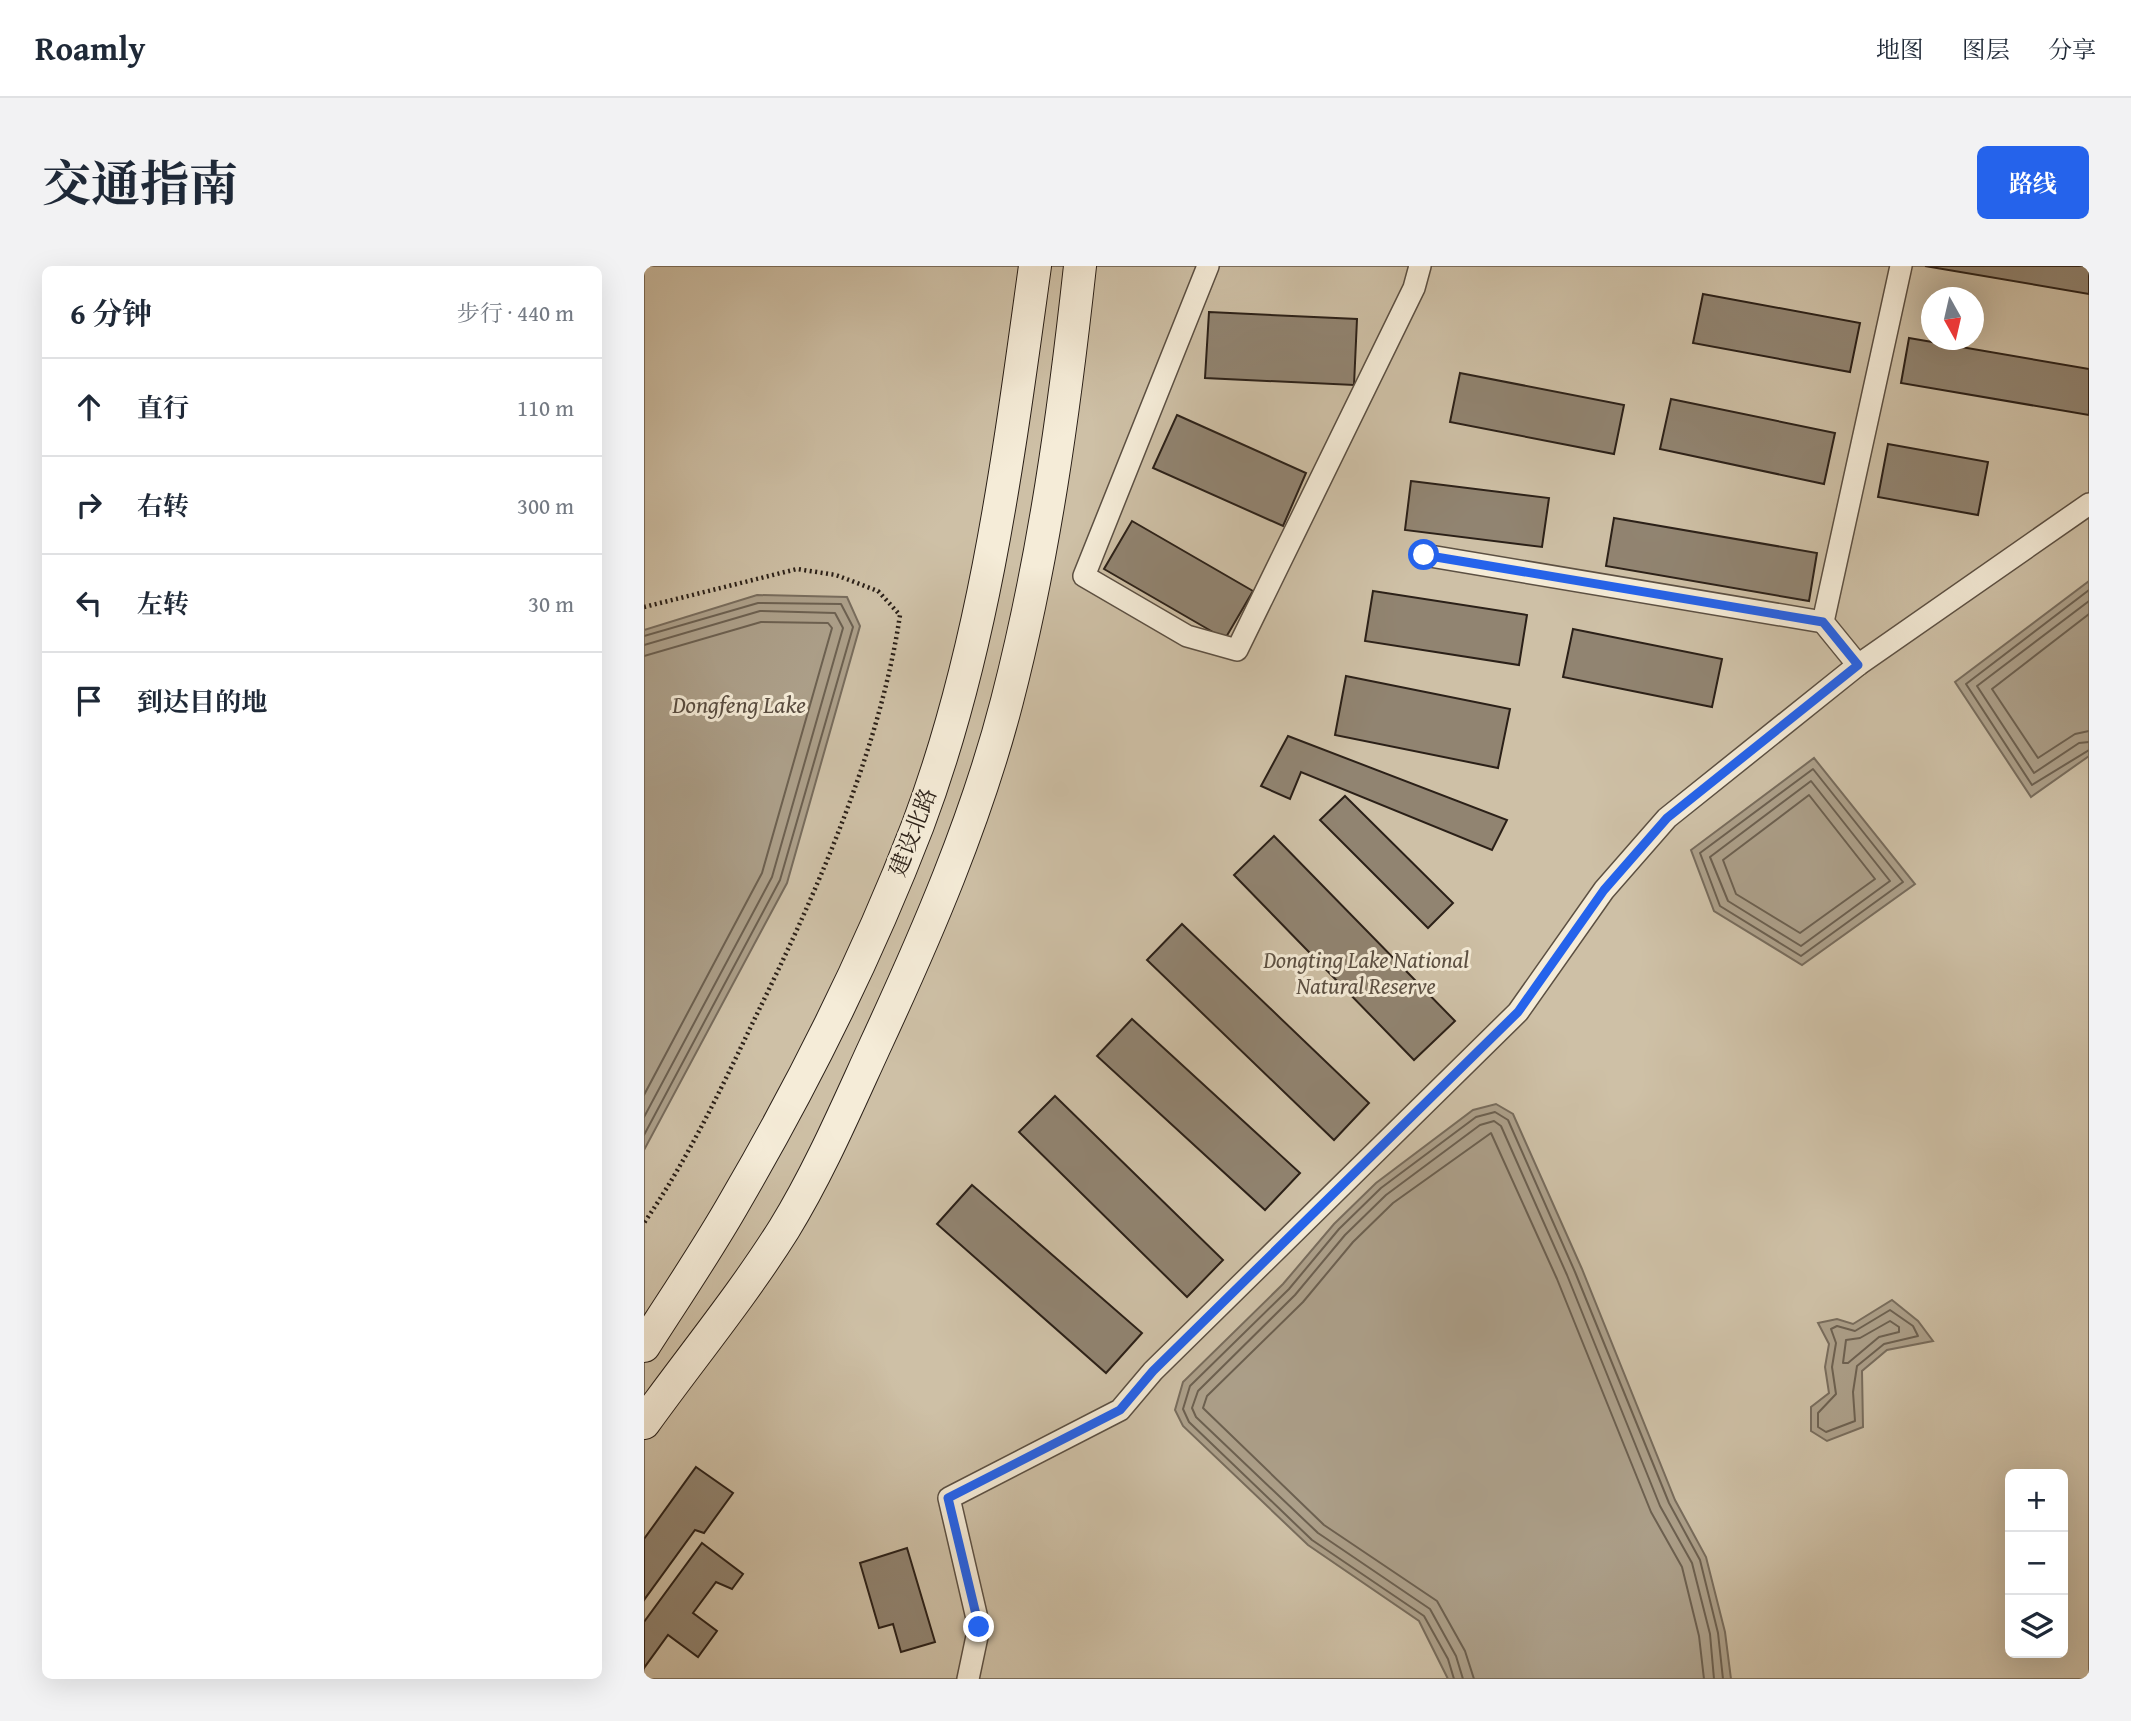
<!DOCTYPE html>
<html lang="zh">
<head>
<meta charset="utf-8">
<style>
	:root { --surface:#fff; --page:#f2f2f3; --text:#1f2937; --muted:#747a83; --line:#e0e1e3; --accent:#2563eb }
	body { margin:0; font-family:"Gentium Book Plus","Noto Serif SC",serif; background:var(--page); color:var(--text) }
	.controls { position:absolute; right:21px; bottom:21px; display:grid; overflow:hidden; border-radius:10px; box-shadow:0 7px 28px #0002 }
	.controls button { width:63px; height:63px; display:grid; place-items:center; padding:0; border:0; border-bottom:2px solid var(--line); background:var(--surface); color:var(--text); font:35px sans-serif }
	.compass { position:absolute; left:1277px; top:21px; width:63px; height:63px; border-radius:50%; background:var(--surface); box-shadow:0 7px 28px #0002; rotate:172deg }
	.stop { position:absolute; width:21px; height:21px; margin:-16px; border:5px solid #2563eb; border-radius:50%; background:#fff }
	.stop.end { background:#2563eb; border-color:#fff; box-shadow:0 2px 7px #0008 }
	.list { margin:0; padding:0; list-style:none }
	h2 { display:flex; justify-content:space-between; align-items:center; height:91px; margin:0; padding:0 28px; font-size:30px }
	h2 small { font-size:23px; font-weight:400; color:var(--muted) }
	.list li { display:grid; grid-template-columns:46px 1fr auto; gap:21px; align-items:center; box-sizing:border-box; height:98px; padding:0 28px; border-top:2px solid var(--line) }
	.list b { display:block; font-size:26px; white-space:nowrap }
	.list em { font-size:23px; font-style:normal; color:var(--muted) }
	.icon { flex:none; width:38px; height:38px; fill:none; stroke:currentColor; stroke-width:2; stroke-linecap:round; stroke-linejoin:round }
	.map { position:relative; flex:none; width:1445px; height:1413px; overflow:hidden; border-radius:10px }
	header { display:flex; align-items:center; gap:42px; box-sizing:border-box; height:98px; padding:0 35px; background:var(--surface); border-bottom:2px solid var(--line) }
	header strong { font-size:33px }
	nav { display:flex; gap:38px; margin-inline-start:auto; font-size:24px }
	.intro { display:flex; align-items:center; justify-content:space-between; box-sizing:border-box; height:168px; padding:0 42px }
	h1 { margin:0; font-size:49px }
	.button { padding:18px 32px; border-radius:10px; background:var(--accent); color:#fff; font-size:24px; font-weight:700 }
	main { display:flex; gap:42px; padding:0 42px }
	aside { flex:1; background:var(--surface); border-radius:10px; box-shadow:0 7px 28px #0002 }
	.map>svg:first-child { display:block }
	.green { fill:#cec0a6; stroke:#7c705f; stroke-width:2; fill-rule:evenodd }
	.water { fill:#ac9f89; stroke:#786c5c; stroke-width:2 }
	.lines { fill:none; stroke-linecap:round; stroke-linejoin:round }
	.shore { stroke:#6c6050; stroke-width:2 }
	.building { fill:#918471; stroke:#2b2018; stroke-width:2 }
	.minor-casing { stroke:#5c5043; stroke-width:24 }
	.secondary-casing { stroke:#2b2018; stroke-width:34 }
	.path { stroke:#2b2018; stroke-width:4.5; stroke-dasharray:2 3.5; stroke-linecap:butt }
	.minor { stroke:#f5ecd8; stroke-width:21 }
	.secondary { stroke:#f5ecd8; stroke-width:32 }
	.route { stroke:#2563eb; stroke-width:9 }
	.labels { text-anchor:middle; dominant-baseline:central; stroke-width:6; stroke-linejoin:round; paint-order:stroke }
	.street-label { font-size:23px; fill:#2b2018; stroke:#f5ecd8 }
	.park-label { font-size:23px; font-style:italic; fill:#5c5043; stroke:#f5ecd8 }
	.water-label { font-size:24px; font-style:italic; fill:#584c40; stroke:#f5ecd8 }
</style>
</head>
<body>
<header>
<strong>Roamly</strong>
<nav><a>地图</a><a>图层</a><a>分享</a></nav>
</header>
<div class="intro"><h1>交通指南</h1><a class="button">路线</a></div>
<main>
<aside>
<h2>6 分钟<small>步行 · 440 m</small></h2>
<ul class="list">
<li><svg class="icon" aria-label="ahead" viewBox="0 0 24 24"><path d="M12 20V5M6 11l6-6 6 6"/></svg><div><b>直行</b></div><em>110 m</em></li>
<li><svg class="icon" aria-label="right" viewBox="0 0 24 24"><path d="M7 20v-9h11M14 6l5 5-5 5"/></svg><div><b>右转</b></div><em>300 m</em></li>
<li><svg class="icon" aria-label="left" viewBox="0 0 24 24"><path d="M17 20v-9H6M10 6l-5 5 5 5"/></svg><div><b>左转</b></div><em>30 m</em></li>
<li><svg class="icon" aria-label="arrive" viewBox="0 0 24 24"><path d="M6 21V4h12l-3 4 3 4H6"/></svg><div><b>到达目的地</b></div></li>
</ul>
</aside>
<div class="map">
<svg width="1445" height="1413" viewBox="0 0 1445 1413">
	<rect width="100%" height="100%" fill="#efe1c3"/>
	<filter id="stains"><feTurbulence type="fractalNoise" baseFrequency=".00286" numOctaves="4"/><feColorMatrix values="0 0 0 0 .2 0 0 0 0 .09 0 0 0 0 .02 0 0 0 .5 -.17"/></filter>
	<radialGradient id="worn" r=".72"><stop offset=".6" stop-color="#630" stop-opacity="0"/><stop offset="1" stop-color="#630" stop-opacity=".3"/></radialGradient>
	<!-- green -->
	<path class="green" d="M0 0H1445V1413H0ZM1288 32H1330V74H1288ZM1366 1208H1419V1387H1366Z"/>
	<!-- water -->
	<g class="water">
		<polygon points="1445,315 1445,490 1387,531 1311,416"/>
		<polygon points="113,329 203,331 216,360 143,617 0,884 0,364"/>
		<polygon points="1170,492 1271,618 1158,699 1070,645 1047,584"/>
		<polygon points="852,838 869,848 938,1003 1031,1234 1062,1291 1081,1366 1087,1413 804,1413 775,1355 664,1279 539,1160 531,1144 539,1116 639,1018 690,958 732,917 829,844"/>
		<polygon points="1248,1034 1274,1055 1289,1075 1243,1084 1218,1105 1219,1161 1183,1175 1167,1165 1167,1141 1185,1127 1181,1101 1185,1078 1174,1057 1193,1053 1209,1058"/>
	</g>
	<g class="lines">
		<!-- shore -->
		<g class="shore">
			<polyline points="1445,324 1322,418 1388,519 1445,484"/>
			<polyline points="1445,335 1333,420 1390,507 1435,477 1445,476"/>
			<polyline points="1445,348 1348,423 1394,492 1431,468 1445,465"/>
			<polyline points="0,370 114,337 197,338 209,361 136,614 0,869"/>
			<polyline points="0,379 116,345 191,347 199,362 128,611 0,851"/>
			<polyline points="0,390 117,356 184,357 188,362 118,607 0,829"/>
			<polygon points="1169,503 1259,616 1157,690 1076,640 1056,587"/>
			<polygon points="1167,515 1246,615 1157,680 1084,635 1066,591"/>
			<polygon points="1165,529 1231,613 1156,667 1092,628 1079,594"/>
			<polygon points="1246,1044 1269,1060 1274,1070 1240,1078 1213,1100 1209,1126 1211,1155 1182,1166 1174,1161 1174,1147 1192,1128 1188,1101 1192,1077 1187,1063 1193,1060 1211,1065"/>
			<polygon points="1246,1055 1255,1061 1255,1066 1235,1071 1204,1097 1199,1097 1202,1074 1216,1072"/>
			<polyline points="810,1413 804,1393 780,1350 668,1274 545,1156 539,1143 546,1120 645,1023 695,963 737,922 832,851 851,846 864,854 931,1006 1025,1237 1056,1294 1074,1367 1079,1413"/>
			<polyline points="819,1413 812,1390 786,1343 674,1267 552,1151 548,1142 554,1125 651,1029 701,969 742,929 836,859 850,855 857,860 923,1009 1016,1240 1048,1297 1066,1368 1070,1413"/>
			<polyline points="830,1413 821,1385 793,1335 680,1259 559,1142 563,1130 659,1036 709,976 749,937 847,867 913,1013 1007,1246 1038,1301 1055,1370 1060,1413"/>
		</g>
	</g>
	<!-- building -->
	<g class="building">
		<polygon points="1281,0 1445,0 1445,28"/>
		<polygon points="1059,28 1216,57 1206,106 1049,77"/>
		<polygon points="565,46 713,53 710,119 561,112"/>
		<polygon points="1265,72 1445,103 1445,149 1257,117"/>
		<polygon points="816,107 980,139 970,188 806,156"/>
		<polygon points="1027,133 1191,167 1180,218 1016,183"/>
		<polygon points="533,149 662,207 639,260 509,202"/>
		<polygon points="1244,178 1344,196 1334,249 1234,231"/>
		<polygon points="767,215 905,232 898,281 761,264"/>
		<polygon points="970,252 1173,287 1165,335 962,300"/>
		<polygon points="488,255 609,325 581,373 460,303"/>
		<polygon points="729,325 883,349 875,399 721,375"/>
		<polygon points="929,363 1078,393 1068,441 919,411"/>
		<polygon points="702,410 866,443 854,502 691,469"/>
		<polygon points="644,470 863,554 848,584 657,506 646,533 617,520"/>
		<polygon points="701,530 809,637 784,662 676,554"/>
		<polygon points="630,570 811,755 770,794 590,609"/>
		<polygon points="538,658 725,837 690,874 503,694"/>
		<polygon points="488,753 656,907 621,944 453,790"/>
		<polygon points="411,830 579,994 543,1031 375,866"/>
		<polygon points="328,919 498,1067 462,1107 293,958"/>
		<polygon points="52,1201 89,1227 60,1267 51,1264 0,1334 0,1273"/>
		<polygon points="58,1277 99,1308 88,1323 72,1316 49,1347 73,1365 54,1391 24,1369 0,1402 0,1356"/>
		<polygon points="263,1282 291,1376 257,1386 249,1358 235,1362 216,1297"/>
	</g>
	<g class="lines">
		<defs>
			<g id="minor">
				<polyline points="564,0 440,310 543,370 593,384 770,22 776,0"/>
				<polyline points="780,289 1179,356"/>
				<polyline points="1214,399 1179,356 1257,0"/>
				<polyline points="324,1413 335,1361 305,1232 476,1144 509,1105 874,746 960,624 1023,552 1214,399 1445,238"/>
			</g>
			<g id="secondary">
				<path d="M0 1080C30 1033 62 986 90 937 160 817 224 689 274 559 341 381 365 187 391 0"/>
				<path d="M0 1157C46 1093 98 1030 140 963 175 906 202 843 230 782 282 670 332 555 363 435 400 292 420 147 436 0"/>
			</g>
		</defs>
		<!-- minor casing -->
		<use href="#minor" class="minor-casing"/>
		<!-- secondary casing -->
		<use href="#secondary" class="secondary-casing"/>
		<!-- path -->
		<path class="path" d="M0 341 153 303 192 309 234 325 256 349C236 484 171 630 111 752 77 823 44 893 0 957"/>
		<!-- minor -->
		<use href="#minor" class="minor"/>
		<!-- secondary -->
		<use href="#secondary" class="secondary"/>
	</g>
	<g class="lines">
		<!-- route -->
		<polyline class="route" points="335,1361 304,1232 476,1144 509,1105 874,746 960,624 1023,552 1214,399 1179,356 780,289"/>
	</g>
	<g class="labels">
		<!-- street labels -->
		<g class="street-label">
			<text transform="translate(268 566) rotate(-69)">建设北路</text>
		</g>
		<!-- park labels -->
		<g class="park-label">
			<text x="722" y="693">Dongting Lake National<tspan x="722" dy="26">Natural Reserve</tspan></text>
		</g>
		<!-- water labels -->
		<g class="water-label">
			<text x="95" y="438">Dongfeng Lake</text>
		</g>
	</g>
	<rect width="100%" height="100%" filter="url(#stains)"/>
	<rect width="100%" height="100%" fill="url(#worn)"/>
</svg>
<div class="controls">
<button>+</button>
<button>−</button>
<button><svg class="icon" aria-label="layers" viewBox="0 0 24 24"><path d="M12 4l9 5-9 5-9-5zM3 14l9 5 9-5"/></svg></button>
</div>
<svg class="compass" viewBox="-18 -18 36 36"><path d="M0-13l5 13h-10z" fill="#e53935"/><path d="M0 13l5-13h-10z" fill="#747a83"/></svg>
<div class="stop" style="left:780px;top:289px"></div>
<div class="stop end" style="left:335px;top:1361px"></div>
</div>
</main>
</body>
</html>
